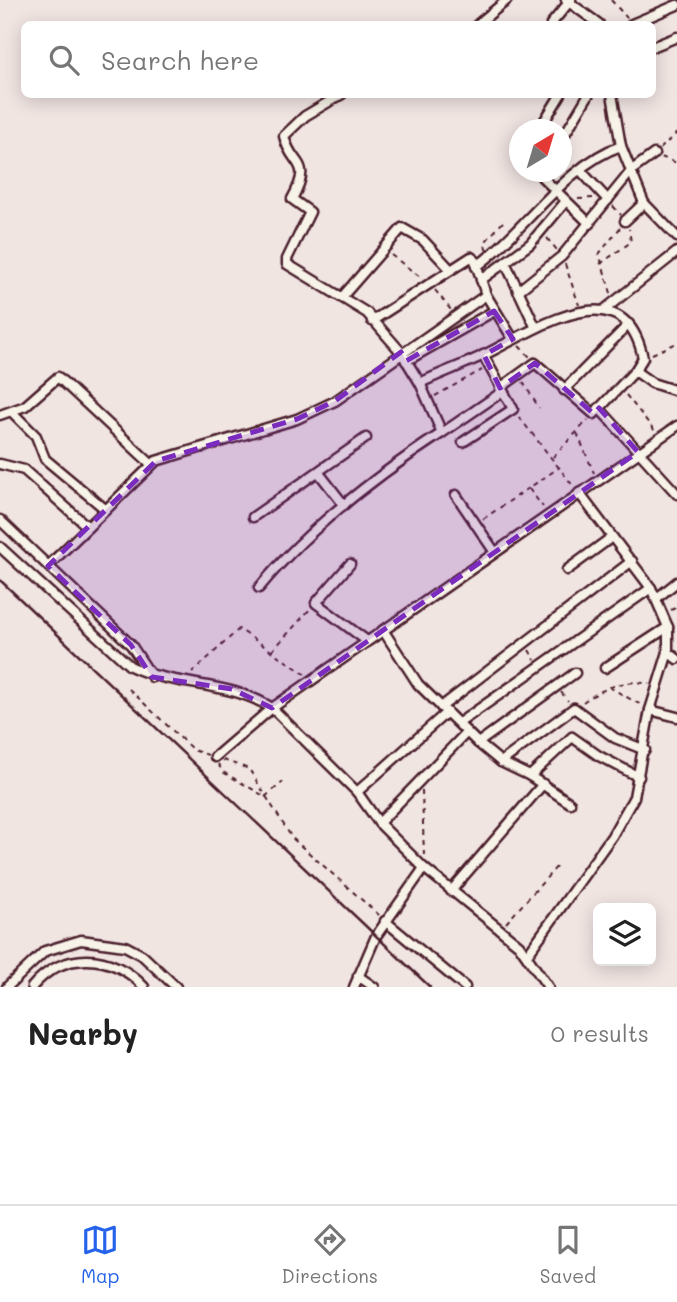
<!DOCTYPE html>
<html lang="en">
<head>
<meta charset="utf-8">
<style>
	:root { --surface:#fff; --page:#f2f2f2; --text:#222; --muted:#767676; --line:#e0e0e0; --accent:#2563eb }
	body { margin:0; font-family:Mali,sans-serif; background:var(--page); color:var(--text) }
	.controls { position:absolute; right:21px; bottom:21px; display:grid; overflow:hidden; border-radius:10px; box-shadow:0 4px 18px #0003 }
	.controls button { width:63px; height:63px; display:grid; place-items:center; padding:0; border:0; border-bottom:2px solid var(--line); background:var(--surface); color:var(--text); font:35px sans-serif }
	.compass { position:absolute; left:509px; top:119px; width:63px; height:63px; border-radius:50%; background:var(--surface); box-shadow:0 4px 18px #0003; rotate:38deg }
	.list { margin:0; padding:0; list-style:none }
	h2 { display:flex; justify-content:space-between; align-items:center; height:91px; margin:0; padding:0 28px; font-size:30px }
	h2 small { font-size:23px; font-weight:400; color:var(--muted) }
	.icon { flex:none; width:38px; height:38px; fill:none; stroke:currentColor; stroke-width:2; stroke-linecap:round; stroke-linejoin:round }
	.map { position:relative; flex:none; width:677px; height:987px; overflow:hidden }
	.search { position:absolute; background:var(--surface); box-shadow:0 4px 18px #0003; left:21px; right:21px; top:21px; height:77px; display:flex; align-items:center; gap:18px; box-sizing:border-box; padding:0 24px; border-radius:10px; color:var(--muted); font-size:26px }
	.sheet { height:217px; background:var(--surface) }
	nav { display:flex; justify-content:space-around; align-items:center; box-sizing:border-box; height:98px; border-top:2px solid var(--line); background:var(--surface); font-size:19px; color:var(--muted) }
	nav a { display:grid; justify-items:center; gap:4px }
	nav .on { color:var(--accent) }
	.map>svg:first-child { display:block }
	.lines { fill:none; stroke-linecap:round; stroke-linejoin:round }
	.minor-casing { stroke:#4a1f2b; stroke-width:13 }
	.path { stroke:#4a1f2b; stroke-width:2; stroke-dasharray:5 5; stroke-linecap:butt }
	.minor { stroke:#f7f3e8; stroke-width:8 }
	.rail { stroke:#4a1f2b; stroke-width:2.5 }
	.marked { fill:#7b2cbf; fill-opacity:0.2; stroke:#7b2cbf; stroke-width:5; stroke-dasharray:14 9; stroke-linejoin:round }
</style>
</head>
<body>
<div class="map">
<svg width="677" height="987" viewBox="0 0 677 987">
	<rect width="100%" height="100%" fill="#f1e5e2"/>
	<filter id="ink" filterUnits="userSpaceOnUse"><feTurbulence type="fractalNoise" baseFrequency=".0143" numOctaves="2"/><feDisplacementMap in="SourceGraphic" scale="14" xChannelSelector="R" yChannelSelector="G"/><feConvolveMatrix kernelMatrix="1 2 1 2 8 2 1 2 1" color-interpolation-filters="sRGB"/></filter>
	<g filter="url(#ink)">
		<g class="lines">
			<defs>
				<g id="minor">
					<polyline points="566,0 599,24"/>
					<polyline points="478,24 507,0"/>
					<polyline points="551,24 571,0"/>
					<polyline points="632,24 677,5"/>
					<polyline points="652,47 677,37"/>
					<polyline points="612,94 621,146 644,203 677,237"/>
					<polyline points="545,120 561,94"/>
					<polyline points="562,139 589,94"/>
					<polyline points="580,170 608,200"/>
					<polyline points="542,172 542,177 590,224"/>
					<polyline points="625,221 644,203"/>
					<polyline points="506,264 535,326"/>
					<path d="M476 267C523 233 566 164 621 146"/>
					<polyline points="481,280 530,244 566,201"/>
					<polyline points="518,291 562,256 632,170 654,154"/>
					<polyline points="342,297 402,228 423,240 450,269"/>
					<polyline points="604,310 677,252"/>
					<polyline points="372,321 471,257 475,260 486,295 513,339"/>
					<polyline points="406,361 494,311"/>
					<polyline points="635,371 652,383 677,391"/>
					<path d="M420 383C441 373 463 365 484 355 532 332 624 266 643 358L635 371 594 414 535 363 500 388"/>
					<polyline points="564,390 629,324"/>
					<polyline points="599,408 677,494"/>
					<polyline points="12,412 36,436 45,459 105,509"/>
					<polyline points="0,415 25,406 58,377 151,464"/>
					<polyline points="442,433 502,392"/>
					<polyline points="463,442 513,409 483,355"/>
					<polyline points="0,464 24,470 88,527"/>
					<polyline points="319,473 344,505"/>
					<polyline points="456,495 494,551"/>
					<polyline points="253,517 366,438"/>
					<polyline points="0,520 131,645 152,677"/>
					<path d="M0 547 130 666C176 688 228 680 272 708L357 792 379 823 424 868 519 945 548 987"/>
					<polyline points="350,564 316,603 367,641"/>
					<polyline points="48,566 156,461 297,419 335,401 486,295"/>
					<polyline points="567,570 612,537"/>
					<path d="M259 588C309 527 376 476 442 433L420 383 401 352 367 313 287 264V259L310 212 292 199C314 159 291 168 284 136L305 116 342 94"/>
					<polyline points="657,598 677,582"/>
					<polyline points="383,630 418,684 478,743 501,762 530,776 570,803"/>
					<polyline points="668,652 677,659"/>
					<polyline points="605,668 668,627"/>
					<polyline points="441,707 632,561"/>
					<polyline points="650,710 677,717"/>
					<polyline points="459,723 651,588"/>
					<polyline points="478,743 575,673"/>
					<polyline points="215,757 272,708 677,426"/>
					<polyline points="501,762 574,708 615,738 645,750"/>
					<polyline points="530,776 572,737 599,756 639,777"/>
					<polyline points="357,792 447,712"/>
					<polyline points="379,823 467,732"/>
					<polyline points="451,891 543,784"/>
					<polyline points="385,921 465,987"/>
					<polyline points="527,955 612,836 634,797 650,710 668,652 668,627 651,588 579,493"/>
					<polyline points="358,976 374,987"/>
					<polyline points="7,987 45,951 81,940 125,946 142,955 176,987"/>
					<path d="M32 987C63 950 112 952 144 987"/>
					<polyline points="354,987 376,936 424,868"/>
				</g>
			</defs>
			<!-- minor casing -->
			<use href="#minor" class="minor-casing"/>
			<!-- path -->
			<g class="path">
				<polyline points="611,0 627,18"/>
				<polyline points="660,149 677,133"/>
				<polyline points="661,157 677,163"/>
				<polyline points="578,199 593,198"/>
				<polyline points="613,206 621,215"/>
				<polyline points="547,238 557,250"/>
				<polyline points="486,250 485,242 503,222"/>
				<polyline points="391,255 423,279"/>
				<polyline points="565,264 579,305"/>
				<polyline points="600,264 631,242 629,229"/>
				<polyline points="435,290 451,310"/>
				<polyline points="611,293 599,254 620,228"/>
				<polyline points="519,346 530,357"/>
				<polyline points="652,354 677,343"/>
				<polyline points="523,382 539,408"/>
				<polyline points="626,395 655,431"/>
				<polyline points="435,396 482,370"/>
				<polyline points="519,417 574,487"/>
				<polyline points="577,433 594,473"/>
				<polyline points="553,457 588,420"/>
				<polyline points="529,489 543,507"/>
				<polyline points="483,519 560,467"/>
				<polyline points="671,610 677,607"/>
				<polyline points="529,650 535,660"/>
				<polyline points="272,651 311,608"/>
				<polyline points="192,673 239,629 305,674"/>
				<polyline points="609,687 641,705"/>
				<polyline points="129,689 193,750 208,755"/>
				<polyline points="561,692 568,701"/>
				<path d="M583 702C602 689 625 678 649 684"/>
				<polyline points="223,760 249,769 292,838 379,915"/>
				<polyline points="218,764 223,772 264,796"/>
				<polyline points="422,790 424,857"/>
				<polyline points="265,797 283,782"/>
				<polyline points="506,923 559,864"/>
			</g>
			<!-- minor -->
			<use href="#minor" class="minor"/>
			<!-- rail -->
			<polyline class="rail" points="0,580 430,987"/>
		</g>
	</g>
	<!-- marked area -->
	<path class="marked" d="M494 311 513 339 484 355 500 388 535 363 594 414 599 408 638 452 272 708 232 689 152 677 131 645 48 566 156 461 297 419 335 401 401 352 406 361Z"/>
</svg>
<div class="controls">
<button><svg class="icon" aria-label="layers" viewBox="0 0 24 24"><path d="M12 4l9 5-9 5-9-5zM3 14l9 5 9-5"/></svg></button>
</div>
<svg class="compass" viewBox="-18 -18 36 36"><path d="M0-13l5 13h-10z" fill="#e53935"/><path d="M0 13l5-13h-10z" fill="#767676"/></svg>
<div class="search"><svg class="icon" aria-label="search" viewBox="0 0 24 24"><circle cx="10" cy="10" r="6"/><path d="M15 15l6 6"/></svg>Search here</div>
</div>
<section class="sheet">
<h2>Nearby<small>0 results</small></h2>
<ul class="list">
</ul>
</section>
<nav>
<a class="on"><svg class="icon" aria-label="map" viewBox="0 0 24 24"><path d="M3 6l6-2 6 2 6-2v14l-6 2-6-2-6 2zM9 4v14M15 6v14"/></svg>Map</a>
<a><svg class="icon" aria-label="directions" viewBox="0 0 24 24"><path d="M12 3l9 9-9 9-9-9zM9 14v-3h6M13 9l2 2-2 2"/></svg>Directions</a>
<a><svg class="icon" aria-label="saved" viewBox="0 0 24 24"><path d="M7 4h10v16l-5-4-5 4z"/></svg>Saved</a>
</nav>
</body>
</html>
